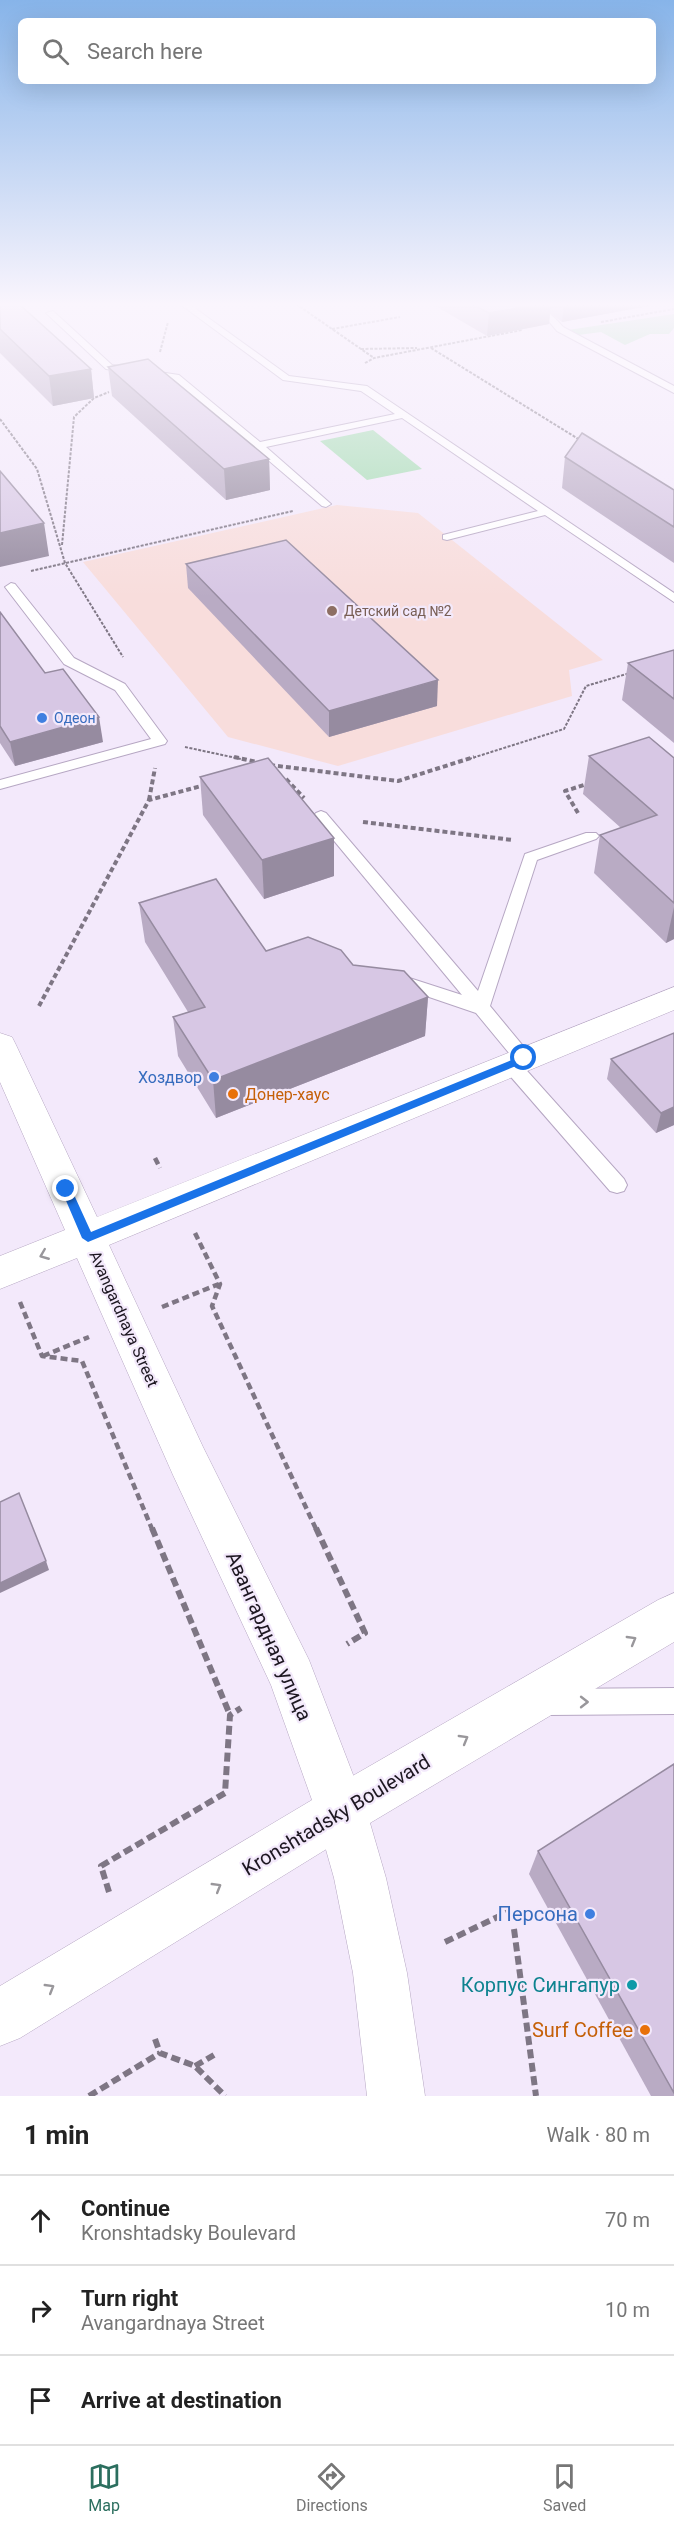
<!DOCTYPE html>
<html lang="en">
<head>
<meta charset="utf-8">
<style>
	:root { --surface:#fff; --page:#f2f2f2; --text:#222; --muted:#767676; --line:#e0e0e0; --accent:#2c6f5f }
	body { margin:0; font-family:Roboto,sans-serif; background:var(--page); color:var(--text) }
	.stop { position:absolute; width:18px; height:18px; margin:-14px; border:4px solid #1a73e8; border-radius:50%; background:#fff }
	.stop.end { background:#1a73e8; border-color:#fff; box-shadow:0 2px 6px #0008 }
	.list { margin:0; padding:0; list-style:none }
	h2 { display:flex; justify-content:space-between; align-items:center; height:78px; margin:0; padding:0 24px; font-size:26px }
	h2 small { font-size:20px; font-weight:400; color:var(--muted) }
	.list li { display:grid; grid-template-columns:39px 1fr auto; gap:18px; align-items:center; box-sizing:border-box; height:90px; padding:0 24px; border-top:2px solid var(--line) }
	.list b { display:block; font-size:22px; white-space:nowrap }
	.list p { margin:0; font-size:20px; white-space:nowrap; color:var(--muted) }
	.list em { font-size:20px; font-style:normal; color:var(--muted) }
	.icon { flex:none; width:33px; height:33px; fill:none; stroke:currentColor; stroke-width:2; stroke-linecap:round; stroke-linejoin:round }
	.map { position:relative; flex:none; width:674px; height:2096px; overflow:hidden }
	.search { position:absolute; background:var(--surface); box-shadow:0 6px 24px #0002; left:18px; right:18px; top:18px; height:66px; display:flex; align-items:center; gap:15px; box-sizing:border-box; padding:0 21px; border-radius:9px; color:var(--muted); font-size:22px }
	.sheet { height:348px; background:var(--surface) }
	nav { display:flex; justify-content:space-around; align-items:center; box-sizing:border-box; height:84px; border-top:2px solid var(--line); background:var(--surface); font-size:16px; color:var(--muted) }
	nav a { display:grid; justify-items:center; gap:3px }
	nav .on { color:var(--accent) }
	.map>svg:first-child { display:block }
	.education { fill:#f8dddc }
	.green { fill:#a1dbb0 }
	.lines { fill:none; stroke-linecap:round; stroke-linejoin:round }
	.service-casing { stroke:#b6a7c3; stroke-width:2 }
	.tertiary-casing { stroke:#b6a7c3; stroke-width:1 }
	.secondary-casing { stroke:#b6a7c3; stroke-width:1 }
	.path-far3 { stroke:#7e7684; stroke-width:2; stroke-dasharray:3 1.5; stroke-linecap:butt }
	.path-far2 { stroke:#7e7684; stroke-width:4; stroke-dasharray:5 3; stroke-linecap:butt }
	.path-far1 { stroke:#7e7684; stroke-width:4.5; stroke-dasharray:7 4; stroke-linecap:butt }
	.path { stroke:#7e7684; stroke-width:6; stroke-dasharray:9 4.5; stroke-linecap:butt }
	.service { fill:#fff; fill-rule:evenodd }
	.tertiary { fill:#fff; fill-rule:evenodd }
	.secondary { fill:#fff; fill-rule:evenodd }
	.wall { fill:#b9abc4 }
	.shaded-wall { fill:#968ba0 }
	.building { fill:#d7c7e4; stroke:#968ba0; stroke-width:1.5 }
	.oneway { stroke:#99979b }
	.route { fill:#1a73e8 }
	.education-dot { fill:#8d6e63; stroke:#f3e9fb; stroke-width:2 }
	.shop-dot { fill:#3f7fe0; stroke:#f3e9fb; stroke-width:2 }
	.food-dot { fill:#e8710a; stroke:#f3e9fb; stroke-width:2 }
	.culture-dot { fill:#0f9aa8; stroke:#f3e9fb; stroke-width:2 }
	.labels { text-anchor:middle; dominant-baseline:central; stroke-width:4.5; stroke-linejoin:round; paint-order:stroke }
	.far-education-label { font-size:14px; fill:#785e54; stroke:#f3e9fb; text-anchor:start }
	.far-shop-label { font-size:14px; fill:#366cbe; stroke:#f3e9fb; text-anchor:start }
	.shop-label { font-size:16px; fill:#366cbe; stroke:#f3e9fb; text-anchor:end }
	.food-label { font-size:16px; fill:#c56008; stroke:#f3e9fb; text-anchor:start }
	.street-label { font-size:16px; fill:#1d1721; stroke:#f3e9fb }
	.near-street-label { font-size:20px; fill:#1d1721; stroke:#f3e9fb }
	.near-shop-label { font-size:20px; fill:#366cbe; stroke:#f3e9fb; text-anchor:end }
	.near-culture-label { font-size:20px; fill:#0d838f; stroke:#f3e9fb; text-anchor:end }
	.near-food-label { font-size:20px; fill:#c56008; stroke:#f3e9fb; text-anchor:end }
</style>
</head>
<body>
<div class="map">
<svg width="674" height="2096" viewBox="0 0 674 2096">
	<rect width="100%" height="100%" fill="#f3e9fb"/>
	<!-- education -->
	<polygon class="education" points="337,505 418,513 603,660 569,670 572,696 338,766 228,737 83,562"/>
	<!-- green -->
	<g class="green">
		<polygon points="674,314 674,328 669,334 650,334 625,345 601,332 578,335 568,330"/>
		<polygon points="373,430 422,469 367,480 320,441"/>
	</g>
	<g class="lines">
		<defs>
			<g id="service">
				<polygon points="180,304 189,304 289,376 367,386 674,593 674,602 545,515 447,540 443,539 443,535 538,511 402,418 266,447 331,504 326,507 322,506 173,379 106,369 46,313 53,311 112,365 179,375 260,442 395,414 361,391 283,380"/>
				<path d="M523 304C540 304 552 314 563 327L674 386V393L557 331 547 319Z"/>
				<polygon points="11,583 15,584 74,658 125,684 167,741 165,744 0,789 0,780 151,739 115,690 64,664 5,587"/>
				<polygon points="321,811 326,813 478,991 525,854 586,833 596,833 599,836 596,839 537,860 490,1006 533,1058 530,1063 520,1063 624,1179 627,1185 624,1191 617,1193 610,1191 504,1069 501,1064 504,1059 514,1059 476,1013 391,984 388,980 391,976 397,974 462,995 316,819 313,816 316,813"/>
				<polygon points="674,1688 674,1714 549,1715 540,1711 536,1702 540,1693 549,1689"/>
			</g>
			<polygon id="tertiary" points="674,1593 674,1642 370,1823 386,1878 407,1973 425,2096 367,2096 353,1973 334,1878 315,1811 323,1793 658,1600"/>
			<polygon id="secondary" points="674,987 674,1010 109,1245 203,1447 309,1660 367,1811 359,1829 20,2038 0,2046 0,1986 312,1800 271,1685 173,1475 77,1258 0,1289 0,1256 65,1230 0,1082 0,1033 12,1037 16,1045 97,1217"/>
		</defs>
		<!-- service casing -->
		<use href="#service" class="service-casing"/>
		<!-- tertiary casing -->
		<use href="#tertiary" class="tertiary-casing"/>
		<!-- secondary casing -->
		<use href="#secondary" class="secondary-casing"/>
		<!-- path-far3 -->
		<g class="path-far3">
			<polyline points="296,304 374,358"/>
			<polyline points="601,322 674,309"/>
			<polyline points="332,329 400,317"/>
			<polyline points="431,348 580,440"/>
			<polyline points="361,349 417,348"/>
			<polyline points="160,352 168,322"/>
			<polyline points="365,363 374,358 522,330"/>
			<polyline points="0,419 37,469 65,563 123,657"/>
			<polyline points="62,545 74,417 94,398 109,392"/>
			<polyline points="31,571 293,511"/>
			<polyline points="185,747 241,759"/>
			<polyline points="469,759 564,729 586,686 630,673"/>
		</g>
		<!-- path-far2 -->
		<g class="path-far2">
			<polyline points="234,757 257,762"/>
			<polyline points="270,765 398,781 474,757"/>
			<polyline points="286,779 304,798"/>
			<polyline points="149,800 155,768"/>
			<polyline points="578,813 565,791 587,784"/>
			<polyline points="363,822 513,840"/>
			<polyline points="39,1006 149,800 205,785"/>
		</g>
		<!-- path-far1 -->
		<g class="path-far1">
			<polyline points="155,1158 160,1168"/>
			<polyline points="195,1233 220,1284 212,1306 316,1529"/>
			<polyline points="20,1302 42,1356 82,1361 152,1529"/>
			<polyline points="162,1307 219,1284"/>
			<polyline points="43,1356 89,1337"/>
		</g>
		<!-- path -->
		<g class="path">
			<polyline points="152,1528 230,1715"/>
			<polyline points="316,1528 365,1633 347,1644"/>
			<polyline points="109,1892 101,1866 225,1793 230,1715 241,1708"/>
			<polyline points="514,1929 536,2096"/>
			<polyline points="445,1942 508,1912"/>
			<polyline points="155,2039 160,2053 195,2066 225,2096"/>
			<polyline points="195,2066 214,2055"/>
			<polyline points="89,2096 160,2053"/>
		</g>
		<!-- service -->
		<use href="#service" class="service"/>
		<!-- tertiary -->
		<use href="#tertiary" class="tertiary"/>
		<!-- secondary -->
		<use href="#secondary" class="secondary"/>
	</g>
	<!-- wall -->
	<g class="wall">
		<polygon points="0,304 91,369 94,398 53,406 0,353"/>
		<polygon points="432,304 659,304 562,322 550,313 549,324 487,336"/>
		<polygon points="108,367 269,459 270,490 226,500 112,396"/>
		<polygon points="565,457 674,490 674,563 562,488"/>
		<polygon points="186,564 437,706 329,737 188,588"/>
		<polygon points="0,612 45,673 103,742 15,766 0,743"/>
		<polygon points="674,650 674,743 622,700 628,663"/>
		<polygon points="589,756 674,758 674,939 666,943 594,873 600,835 621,828 583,794"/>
		<polygon points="200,777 334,876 264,899 203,815"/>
		<polygon points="139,903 266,951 353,965 428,997 425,1036 216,1118 178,1056 173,1017 188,1012 145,942"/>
		<polygon points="674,1033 674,1125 656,1133 607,1079 611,1059"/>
		<polygon points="674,1764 674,2096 651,2096 529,1874 538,1851"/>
	</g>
	<!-- shaded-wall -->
	<g class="shaded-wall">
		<polygon points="541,304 551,304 549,324 487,336 489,313"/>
		<polygon points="564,304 659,304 562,322"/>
		<polygon points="91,369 94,398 53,406 49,376"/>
		<polygon points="269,459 270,490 226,500 224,469"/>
		<polygon points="44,523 49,556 0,567 0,533"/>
		<polygon points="438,680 437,706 329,737 329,711"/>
		<polygon points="99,717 103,742 15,766 10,742"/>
		<polygon points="334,838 334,876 264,899 262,860"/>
		<polygon points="674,907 674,939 666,943"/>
		<polygon points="428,997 425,1036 216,1118 213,1080"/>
		<polygon points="674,1107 674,1125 656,1133 661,1113"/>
		<polygon points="46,1561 49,1570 0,1593 0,1583"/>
	</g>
	<!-- building -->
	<g class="building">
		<polygon points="0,304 19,304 91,369 49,376 0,329"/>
		<polygon points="472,304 541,304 489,313"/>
		<polygon points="148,359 269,459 224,469 108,367"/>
		<polygon points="582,433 674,490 674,527 565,457"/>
		<polygon points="0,471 44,523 0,533"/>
		<polygon points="286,540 438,680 329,711 186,564"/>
		<polygon points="0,612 45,673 63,669 99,717 10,742 0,726"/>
		<polygon points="674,650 674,699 628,663"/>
		<polygon points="649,737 674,758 674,903 600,835 657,815 589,756"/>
		<polygon points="268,758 334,838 262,860 200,777"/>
		<polygon points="216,879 266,951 308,937 341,950 353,965 404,971 428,997 213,1080 173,1017 205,1007 139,903"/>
		<polygon points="674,1033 674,1107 661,1113 611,1059"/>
		<polygon points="19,1493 46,1561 0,1583 0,1502"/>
		<polygon points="674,1764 674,2093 538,1851"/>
	</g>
	<!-- one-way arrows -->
	<defs><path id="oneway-chevron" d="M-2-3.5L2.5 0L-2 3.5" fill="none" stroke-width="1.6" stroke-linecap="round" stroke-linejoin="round" transform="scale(1.5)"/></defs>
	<g class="oneway">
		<use href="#oneway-chevron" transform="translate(44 1255) rotate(158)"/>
		<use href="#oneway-chevron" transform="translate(632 1640) rotate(-30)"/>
		<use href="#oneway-chevron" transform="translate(584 1702)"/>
		<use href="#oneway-chevron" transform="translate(464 1739) rotate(-30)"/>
		<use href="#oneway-chevron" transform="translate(217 1887) rotate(-31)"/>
		<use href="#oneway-chevron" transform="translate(50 1988) rotate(-31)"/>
	</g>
	<!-- sky -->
	<linearGradient id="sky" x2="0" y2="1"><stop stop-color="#87b4e9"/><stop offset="0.51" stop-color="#faf5fd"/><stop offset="1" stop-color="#faf5fd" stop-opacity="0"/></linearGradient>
	<rect width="674" height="597" fill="url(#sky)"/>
	<!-- route -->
	<polygon class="route" points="524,1055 529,1058 528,1061 88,1242 82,1238 61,1189 66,1185 70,1186 91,1232"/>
	<!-- markers -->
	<circle class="education-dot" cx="332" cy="611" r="6"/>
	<g class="shop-dot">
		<circle cx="42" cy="718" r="6"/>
		<circle cx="214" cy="1077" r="6"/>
		<circle cx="590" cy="1914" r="6"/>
	</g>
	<g class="food-dot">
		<circle cx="233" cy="1094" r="6"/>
		<circle cx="645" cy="2030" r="6"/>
	</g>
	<circle class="culture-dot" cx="632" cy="1985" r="6"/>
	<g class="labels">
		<!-- far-education labels -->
		<g class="far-education-label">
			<text x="344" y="611">Детский сад №2</text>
		</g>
		<!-- far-shop labels -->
		<g class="far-shop-label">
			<text x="54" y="718">Одеон</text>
		</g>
		<!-- shop labels -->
		<g class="shop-label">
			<text x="202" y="1077">Хоздвор</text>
		</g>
		<!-- food labels -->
		<g class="food-label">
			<text x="245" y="1094">Донер-хаус</text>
		</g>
		<!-- street labels -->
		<g class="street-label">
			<text transform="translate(124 1319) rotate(66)">Avangardnaya Street</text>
		</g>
		<!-- near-street labels -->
		<g class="near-street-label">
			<text transform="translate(269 1636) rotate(66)">Авангардная улица</text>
			<text transform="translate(336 1815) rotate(-31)">Kronshtadsky Boulevard</text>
		</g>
		<!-- near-shop labels -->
		<g class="near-shop-label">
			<text x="578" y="1914">Персона</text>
		</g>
		<!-- near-culture labels -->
		<g class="near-culture-label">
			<text x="620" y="1985">Корпус Сингапур</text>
		</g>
		<!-- near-food labels -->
		<g class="near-food-label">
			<text x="633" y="2030">Surf Coffee</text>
		</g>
	</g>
</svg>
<div class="stop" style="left:524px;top:1058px"></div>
<div class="stop end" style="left:66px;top:1189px"></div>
<div class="search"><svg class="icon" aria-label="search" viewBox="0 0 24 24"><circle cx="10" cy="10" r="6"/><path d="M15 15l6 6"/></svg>Search here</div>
</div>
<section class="sheet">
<h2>1 min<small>Walk · 80 m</small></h2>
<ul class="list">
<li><svg class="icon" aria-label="ahead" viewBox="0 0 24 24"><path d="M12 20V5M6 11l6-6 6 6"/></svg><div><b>Continue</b><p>Kronshtadsky Boulevard</p></div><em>70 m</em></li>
<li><svg class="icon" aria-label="right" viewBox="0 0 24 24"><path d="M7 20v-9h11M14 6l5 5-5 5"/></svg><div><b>Turn right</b><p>Avangardnaya Street</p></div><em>10 m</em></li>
<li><svg class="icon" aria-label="arrive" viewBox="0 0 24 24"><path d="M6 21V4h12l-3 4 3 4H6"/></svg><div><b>Arrive at destination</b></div></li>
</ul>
</section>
<nav>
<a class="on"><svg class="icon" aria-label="map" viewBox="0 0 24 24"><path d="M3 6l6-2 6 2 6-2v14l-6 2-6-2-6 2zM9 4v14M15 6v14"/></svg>Map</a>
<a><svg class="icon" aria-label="directions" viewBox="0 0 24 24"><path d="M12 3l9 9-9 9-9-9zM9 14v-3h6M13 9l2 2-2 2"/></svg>Directions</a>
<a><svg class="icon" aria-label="saved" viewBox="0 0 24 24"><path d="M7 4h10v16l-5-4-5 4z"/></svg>Saved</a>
</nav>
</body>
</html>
